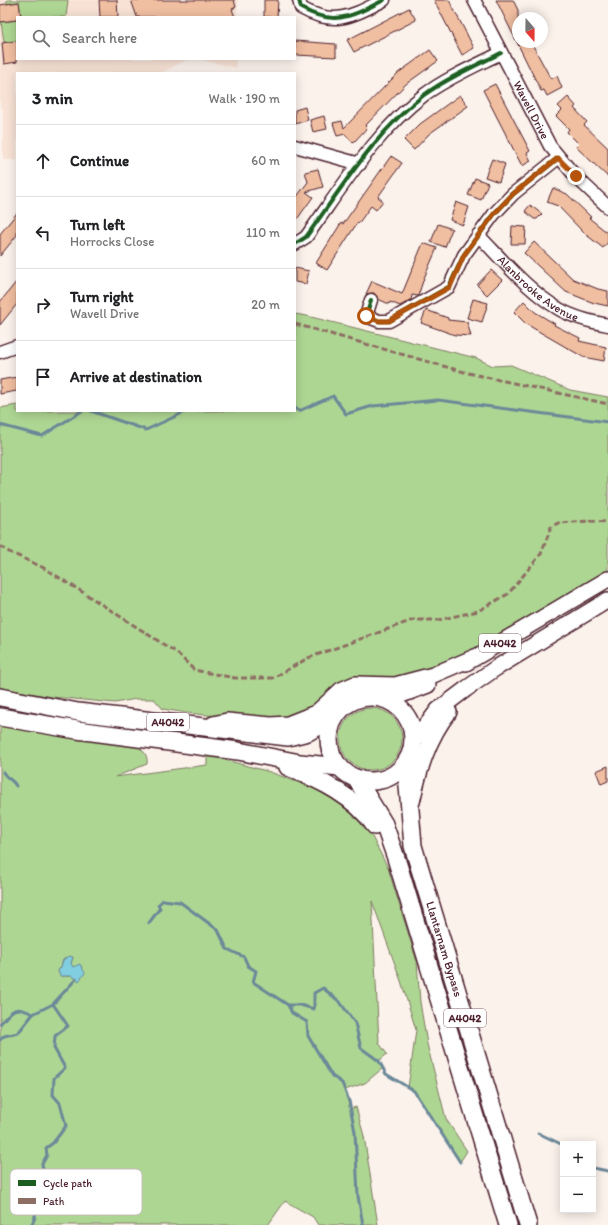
<!DOCTYPE html>
<html lang="en">
<head>
<meta charset="utf-8">
<style>
	:root { --surface:#fff; --page:#f6f6f6; --text:#202124; --muted:#757577; --line:#e0e0e0 }
	body { margin:0; font-family:Itim,sans-serif; background:var(--page); color:var(--text) }
	.controls { position:absolute; right:12px; bottom:12px; display:grid; overflow:hidden; border-radius:0px; box-shadow:0 2px 10px #0003 }
	.controls button { width:36px; height:36px; display:grid; place-items:center; padding:0; border:0; border-bottom:1px solid var(--line); background:var(--surface); color:var(--text); font:20px sans-serif }
	.compass { position:absolute; left:512px; top:12px; width:36px; height:36px; border-radius:50%; background:var(--surface); box-shadow:0 2px 10px #0003; rotate:160deg }
	.stop { position:absolute; width:12px; height:12px; margin:-9px; border:3px solid #b45309; border-radius:50%; background:#fff }
	.stop.end { background:#b45309; border-color:#fff; box-shadow:0 1px 4px #0008 }
	.list { margin:0; padding:0; list-style:none }
	h2 { display:flex; justify-content:space-between; align-items:center; height:52px; margin:0; padding:0 16px; font-size:17px }
	h2 small { font-size:13px; font-weight:400; color:var(--muted) }
	.list li { display:grid; grid-template-columns:26px 1fr auto; gap:12px; align-items:center; box-sizing:border-box; height:72px; padding:0 16px; border-top:1px solid var(--line) }
	.list b { display:block; font-size:15px; white-space:nowrap }
	.list p { margin:0; font-size:13px; white-space:nowrap; color:var(--muted) }
	.list em { font-size:13px; font-style:normal; color:var(--muted) }
	.icon { flex:none; width:22px; height:22px; fill:none; stroke:currentColor; stroke-width:2; stroke-linecap:round; stroke-linejoin:round }
	.map { position:relative; flex:none; width:608px; height:1225px; overflow:hidden }
	.search { position:absolute; background:var(--surface); box-shadow:0 2px 10px #0003; left:16px; top:16px; width:280px; height:44px; display:flex; align-items:center; gap:10px; box-sizing:border-box; padding:0 14px; border-radius:0px; color:var(--muted); font-size:15px }
	.panel { position:absolute; background:var(--surface); box-shadow:0 2px 10px #0003; left:16px; top:72px; width:280px; height:340px; border-radius:0px }
	.map>svg:first-child { display:block }
	.built { fill:#f8e2d6 }
	.green { fill:#aed693; stroke:#7c7a5f; fill-rule:evenodd }
	.water { fill:#81cee0; stroke:#6b8898 }
	.lines { fill:none; stroke-linecap:round; stroke-linejoin:round }
	.stream { stroke:#6b8898; stroke-width:3 }
	.building { fill:#f0bea1; stroke:#4a1f2b }
	.minor-casing { stroke:#4a1f2b; stroke-width:15 }
	.major-casing { stroke:#4a1f2b; stroke-width:18 }
	.highway-casing { stroke:#4a1f2b; stroke-width:20 }
	.minor { stroke:#fff; stroke-width:12 }
	.major { stroke:#fff; stroke-width:15 }
	.highway { stroke:#fff; stroke-width:17 }
	.quiet { stroke:#8d6e63; stroke-width:3; stroke-dasharray:6 3; stroke-linecap:butt }
	.cycleway-casing { stroke:#fff; stroke-width:6 }
	.cycleway { stroke:#1b5e20; stroke-width:4 }
	.route { stroke:#b45309; stroke-width:5 }
	.labels { text-anchor:middle; dominant-baseline:central; stroke-width:4; stroke-linejoin:round; paint-order:stroke }
	.shield { fill:#fff; stroke:#80626b; stroke-width:1 }
	.shield-label { font-size:11px; font-weight:bold; fill:#4a1f2b }
	.street-label { font-size:12px; fill:#4a1f2b; stroke:#fff }
	.key { fill:#fff; stroke:#c9bcbf; stroke-width:1 }
	.key-label { font-size:11px; fill:#4a1f2b }
</style>
</head>
<body>
<div class="map">
<svg width="608" height="1225" viewBox="0 0 608 1225">
	<rect width="100%" height="100%" fill="#fcf2ec"/>
	<filter id="ink" filterUnits="userSpaceOnUse"><feTurbulence type="fractalNoise" baseFrequency=".025" numOctaves="2"/><feDisplacementMap in="SourceGraphic" scale="8" xChannelSelector="R" yChannelSelector="G"/><feConvolveMatrix kernelMatrix="1 2 1 2 8 2 1 2 1" color-interpolation-filters="sRGB"/></filter>
	<g filter="url(#ink)">
		<!-- built -->
		<g class="built">
			<polygon points="0,0 238,0 237,17 17,17 17,59 188,59 161,73 17,73 17,160 3,160 3,110 0,105"/>
			<polygon points="199,59 236,59 236,68"/>
		</g>
		<!-- green -->
		<g class="green">
			<polygon points="7,0 68,0 66,17 21,17 19,2 7,4"/>
			<polygon points="17,20 17,45 16,41 4,42 1,22"/>
			<polygon points="295,314 307,316 476,358 493,366 511,365 570,390 608,397 608,571 501,635 483,644 469,654 441,666 386,680 288,719 238,718 186,713 163,709 154,699 136,699 115,703 53,697 0,688 0,408 17,405 17,411 295,411"/>
			<circle cx="371" cy="739" r="31"/>
			<path d="M0 725 78 739 138 746C144 752 148 755 147 764L115 777 207 765V755L270 772 316 789 349 808 369 831 388 868 417 962 420 1002 427 1044 446 1119 467 1151 460 1162 414 1091 408 1088 416 1030 401 981 372 901 379 1043 387 1054 379 1061 383 1068 365 1083 345 1090 350 1109 356 1107 364 1136 378 1225H318L313 1217 285 1201 268 1225H0ZM69 956 73 958 71 963 76 979 71 976H61L58 971 61 967 63 960Z"/>
		</g>
		<!-- water -->
		<polygon class="water" points="69,956 73,957 71,963 73,967 80,964 85,973 79,981 71,976 60,976 58,971 61,967 63,960"/>
		<g class="lines">
			<!-- stream -->
			<g class="stream">
				<polyline points="295,408 299,411 333,396 346,414 373,406 438,400 608,422"/>
				<polyline points="91,411 146,430 187,411"/>
				<polyline points="0,425 42,436 82,411"/>
				<path d="M3 772C6 779 13 779 16 786"/>
				<polyline points="149,923 160,908 158,905 163,900 180,902 218,930 227,949 244,957 248,966 256,971 253,982 288,1005 300,1005 314,1009 314,993 323,988 340,1002 355,1023 361,1048 379,1061 386,1074 414,1091 460,1162"/>
				<polyline points="288,1005 292,1013 307,1022 308,1036 332,1076 342,1083 349,1101 355,1132 358,1196 363,1225"/>
				<path d="M0 1024C13 1009 14 1005 33 1014"/>
				<polyline points="0,1040 4,1036 18,1033 33,1014 53,1004 76,979"/>
				<polyline points="538,1133 563,1145"/>
				<polyline points="593,1168 608,1171"/>
				<path d="M31 1225C38 1216 36 1204 32 1194L44 1175 42 1164 47 1155 46 1148 53 1143 66 1126 60 1103 53 1095 54 1078 65 1068 54 1048 55 1036 68 1026 53 1004"/>
			</g>
		</g>
		<!-- building -->
		<g class="building">
			<polygon points="99,0 117,0 118,17 100,17"/>
			<polygon points="131,0 234,0 236,7 232,9 235,17 137,17"/>
			<polygon points="264,0 278,0 277,17 264,17"/>
			<polygon points="434,0 449,0 474,48 462,55"/>
			<polygon points="496,0 513,0 518,10 518,42 531,42 551,79 557,76 562,88 547,96 544,90 541,91"/>
			<polygon points="19,2 21,17 17,17 17,20 0,22 0,5"/>
			<polygon points="409,8 416,20 354,52 347,40"/>
			<polygon points="17,41 17,62 4,64 2,43"/>
			<polygon points="295,41 336,44 336,57 295,55"/>
			<polygon points="430,50 438,61 406,84 365,126 367,128 353,143 345,134 337,136 333,123 342,121 344,128 398,73"/>
			<polygon points="495,84 530,151 527,153 531,161 522,166 483,90"/>
			<polygon points="460,95 468,106 429,134 414,150 404,140 420,124"/>
			<polygon points="568,97 576,106 574,108 587,122 584,125 608,148 608,177 576,147 579,144 567,132 569,129 556,116 562,110 558,106"/>
			<polygon points="305,107 308,120 295,124 295,110"/>
			<polygon points="324,116 327,129 313,132 310,120"/>
			<polygon points="391,156 402,163 378,197 383,201 376,210 371,206 358,224 357,223 327,270 316,263 341,223 343,224"/>
			<polygon points="492,159 505,164 499,182 485,177"/>
			<polygon points="318,169 323,187 306,192 313,197 295,222 295,199 308,182 305,172"/>
			<polygon points="475,178 488,183 481,200 468,195"/>
			<polygon points="553,188 567,194 591,217 589,218 608,233 608,242 603,248 584,233 558,206 547,202"/>
			<polygon points="456,202 469,207 463,225 450,220"/>
			<polygon points="530,205 542,214 537,219 534,219 525,211"/>
			<polygon points="17,213 17,235 0,256 0,234"/>
			<polygon points="438,224 452,229 445,247 431,242"/>
			<polygon points="512,226 526,227 525,244 511,244"/>
			<polygon points="534,242 573,279 598,289 608,291 608,306 594,303 566,292 524,253"/>
			<polygon points="423,243 437,248 424,278 418,296 412,295 411,300 400,306 390,302 389,304 378,299 374,293 366,294 372,281 402,294"/>
			<polygon points="295,268 309,271 306,284 295,282"/>
			<polygon points="491,270 502,280 487,295 477,285"/>
			<polygon points="17,281 17,304 0,325 0,302"/>
			<polygon points="473,299 488,303 482,322 467,318"/>
			<polygon points="524,301 535,312 555,324 554,325 580,338 579,341 606,347 604,361 583,357 526,324 514,312"/>
			<polygon points="426,310 448,318 448,320 467,322 471,336 455,335 421,323"/>
			<polygon points="17,377 17,391 0,394 0,380"/>
			<polygon points="608,766 608,781 601,784 596,771"/>
		</g>
		<g class="lines">
			<defs>
				<g id="minor">
					<path d="M299 0 301 8C335 27 352 16 384 0"/>
					<path id="s1" d="M474 0 550 146 576 177 608 207"/>
					<polyline points="295,146 360,164"/>
					<path id="s2" d="M478 235C503 260 528 291 559 309 574 318 592 322 608 325"/>
					<path d="M295 244 306 237C341 189 376 131 424 95 447 78 475 66 501 53"/>
					<polyline points="371,300 366,316 379,321 389,321 449,287 464,255 494,214 513,194 558,158"/>
					<polyline points="0,352 17,346"/>
				</g>
				<g id="major">
					<polyline points="466,663 608,579"/>
					<polyline points="388,700 428,685"/>
					<polyline points="213,724 227,721 271,725 288,724 316,713 341,690 355,684 395,685 433,675 475,657"/>
					<polyline points="413,743 438,710 466,689 496,668 608,600"/>
					<path d="M412 802C419 770 428 738 449 712"/>
				</g>
				<g id="highway">
					<polyline points="0,697 78,712 288,737 308,732 334,718"/>
					<circle cx="371" cy="739" r="42"/>
					<polyline points="0,717 77,730 238,751 300,763 340,767"/>
					<path id="s3" d="M406 762 413 846 528 1225"/>
					<path d="M288 767C320 780 355 796 375 826"/>
					<polyline points="356,778 384,824 396,858 508,1225"/>
				</g>
			</defs>
			<!-- minor casing -->
			<use href="#minor" class="minor-casing"/>
			<!-- major casing -->
			<use href="#major" class="major-casing"/>
			<!-- highway casing -->
			<use href="#highway" class="highway-casing"/>
			<!-- minor -->
			<use href="#minor" class="minor"/>
			<!-- major -->
			<use href="#major" class="major"/>
			<!-- highway -->
			<use href="#highway" class="highway"/>
			<!-- quiet -->
			<g class="quiet">
				<polyline points="295,324 468,373 608,404"/>
				<polyline points="0,546 9,552 42,567 84,593 177,653 194,670 235,678 273,678 308,658 413,620 438,620 478,611 508,594 541,554 551,527 558,523 589,521 608,522"/>
			</g>
			<defs>
				<g id="cycleway">
					<path d="M299 0 301 8C335 27 352 16 384 0"/>
					<path d="M295 244 306 237C341 189 376 131 424 95 447 78 475 66 501 53"/>
					<polyline points="371,300 366,316 379,321 389,321 449,287 464,255 494,214 513,194 558,158"/>
				</g>
			</defs>
			<!-- cycleway casing -->
			<use href="#cycleway" class="cycleway-casing"/>
			<!-- cycleway -->
			<use href="#cycleway" class="cycleway"/>
		</g>
	</g>
	<g class="lines" filter="url(#ink)">
		<!-- route -->
		<polyline class="route" points="366,316 379,321 389,321 450,287 464,255 494,214 513,194 558,158 576,176"/>
	</g>
	<g class="labels">
		<!-- shield labels -->
		<g class="shield">
			<rect x="479" y="634" width="42" height="18" rx="3"/>
			<rect x="147" y="713" width="42" height="18" rx="3"/>
			<rect x="444" y="1009" width="42" height="18" rx="3"/>
		</g>
		<g class="shield-label">
			<text x="500" y="643">A4042</text>
			<text x="168" y="722">A4042</text>
			<text x="465" y="1018">A4042</text>
		</g>
		<!-- street labels -->
		<g class="street-label">
			<text stroke="none"><textPath href="#s1" startOffset="124">Wavell Drive</textPath></text>
			<text stroke="none"><textPath href="#s2" startOffset="81">Alanbrooke Avenue</textPath></text>
			<text stroke="none"><textPath href="#s3" startOffset="192">Llantarnam Bypass</textPath></text>
		</g>
	</g>
	<!-- legend -->
	<rect x="10" y="1169" width="132" height="46" rx="6" class="key"/>
	<rect x="18" y="1180" width="18" height="6" fill="#1b5e20"/>
	<rect x="18" y="1198" width="18" height="6" fill="#8d6e63"/>
	<g class="key-label">
		<text x="43" y="1187">Cycle path</text>
		<text x="43" y="1205">Path</text>
	</g>
</svg>
<div class="controls">
<button>+</button>
<button>−</button>
</div>
<svg class="compass" viewBox="-18 -18 36 36"><path d="M0-13l5 13h-10z" fill="#e53935"/><path d="M0 13l5-13h-10z" fill="#757577"/></svg>
<div class="stop" style="left:366px;top:316px"></div>
<div class="stop end" style="left:576px;top:176px"></div>
<div class="search"><svg class="icon" aria-label="search" viewBox="0 0 24 24"><circle cx="10" cy="10" r="6"/><path d="M15 15l6 6"/></svg>Search here</div>
<section class="panel">
<h2>3 min<small>Walk · 190 m</small></h2>
<ul class="list">
<li><svg class="icon" aria-label="ahead" viewBox="0 0 24 24"><path d="M12 20V5M6 11l6-6 6 6"/></svg><div><b>Continue</b></div><em>60 m</em></li>
<li><svg class="icon" aria-label="left" viewBox="0 0 24 24"><path d="M17 20v-9H6M10 6l-5 5 5 5"/></svg><div><b>Turn left</b><p>Horrocks Close</p></div><em>110 m</em></li>
<li><svg class="icon" aria-label="right" viewBox="0 0 24 24"><path d="M7 20v-9h11M14 6l5 5-5 5"/></svg><div><b>Turn right</b><p>Wavell Drive</p></div><em>20 m</em></li>
<li><svg class="icon" aria-label="arrive" viewBox="0 0 24 24"><path d="M6 21V4h12l-3 4 3 4H6"/></svg><div><b>Arrive at destination</b></div></li>
</ul>
</section>
</div>
</body>
</html>
